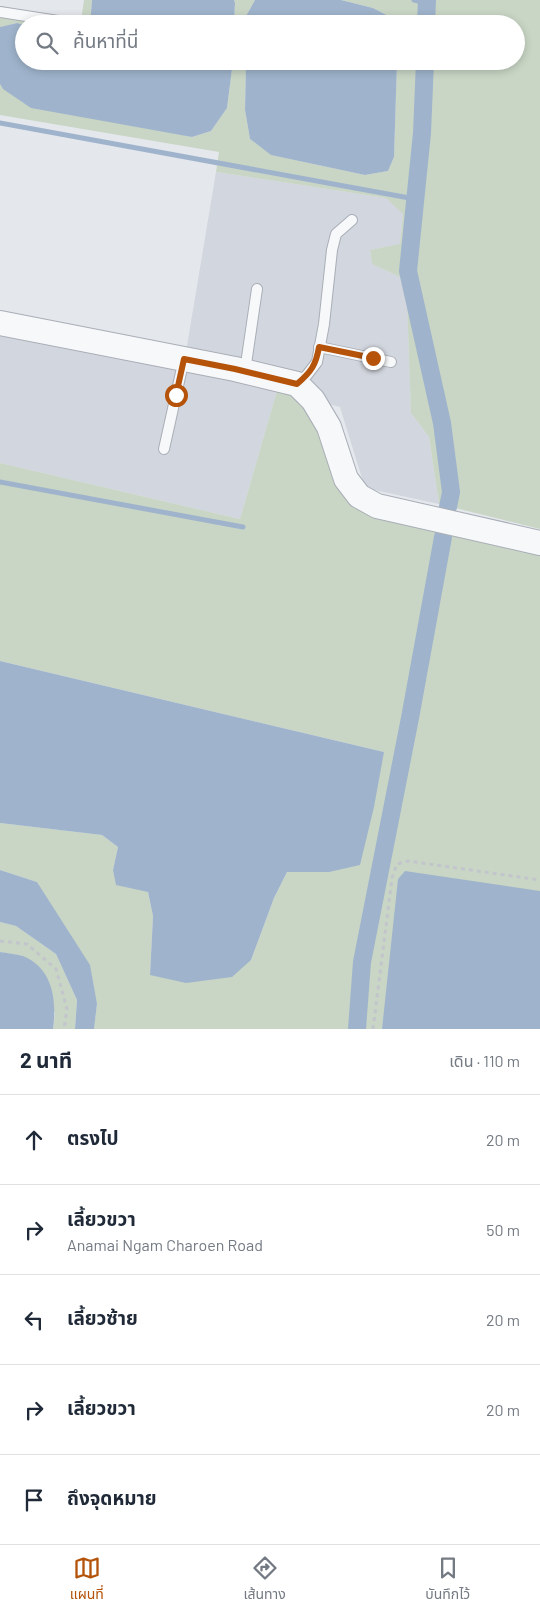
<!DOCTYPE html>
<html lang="th">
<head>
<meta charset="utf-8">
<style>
	:root { --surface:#fff; --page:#f2f2f3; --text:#1f2937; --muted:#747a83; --line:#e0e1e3; --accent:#b45309 }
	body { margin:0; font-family:Barlow,"Noto Sans Thai",sans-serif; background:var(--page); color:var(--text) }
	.stop { position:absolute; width:15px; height:15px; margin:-11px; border:4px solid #b45309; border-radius:50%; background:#fff }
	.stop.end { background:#b45309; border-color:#fff; box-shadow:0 1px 5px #0008 }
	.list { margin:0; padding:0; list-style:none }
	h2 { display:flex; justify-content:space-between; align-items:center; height:65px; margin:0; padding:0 20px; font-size:21px }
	h2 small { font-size:16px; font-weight:400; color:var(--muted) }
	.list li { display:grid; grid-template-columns:32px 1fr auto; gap:15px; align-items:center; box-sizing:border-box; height:90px; padding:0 20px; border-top:1px solid var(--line) }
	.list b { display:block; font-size:19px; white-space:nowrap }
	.list p { margin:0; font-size:16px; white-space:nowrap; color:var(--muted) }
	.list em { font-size:16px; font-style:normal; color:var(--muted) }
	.icon { flex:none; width:28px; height:28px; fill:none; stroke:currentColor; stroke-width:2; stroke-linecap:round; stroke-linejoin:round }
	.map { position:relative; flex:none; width:540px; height:1029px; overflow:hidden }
	.search { position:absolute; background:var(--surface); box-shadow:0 2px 8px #0003; left:15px; right:15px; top:15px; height:55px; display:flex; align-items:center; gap:12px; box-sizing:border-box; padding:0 18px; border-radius:28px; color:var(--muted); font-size:19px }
	.sheet { height:515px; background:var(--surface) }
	nav { display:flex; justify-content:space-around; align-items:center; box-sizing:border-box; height:70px; border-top:1px solid var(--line); background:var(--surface); font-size:14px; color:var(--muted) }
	nav a { display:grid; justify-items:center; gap:2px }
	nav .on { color:var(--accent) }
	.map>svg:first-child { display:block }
	.built { fill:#d2d6de }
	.green { fill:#c9d6c5 }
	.water { fill:#9fb4cc }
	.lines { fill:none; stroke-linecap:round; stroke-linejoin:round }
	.stream { stroke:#9fb4cc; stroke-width:5 }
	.canal { stroke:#9fb4cc; stroke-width:18 }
	.service-casing { stroke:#a9aeb7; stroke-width:12 }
	.tertiary-casing { stroke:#a9aeb7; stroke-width:26 }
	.path { stroke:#c2c5cb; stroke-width:3; stroke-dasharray:4 4; stroke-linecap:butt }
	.service { stroke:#f7f8fa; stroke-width:10 }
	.tertiary { stroke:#f7f8fa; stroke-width:24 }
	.route { stroke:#b45309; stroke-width:6 }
</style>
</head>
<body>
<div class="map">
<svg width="540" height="1029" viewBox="0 0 540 1029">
	<rect width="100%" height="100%" fill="#e4e7ec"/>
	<!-- built -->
	<polygon class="built" points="216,172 386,198 403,213 400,245 370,250 372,264 402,278 407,303 411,413 429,437 439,504 365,488 340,407 277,391 240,519 0,463 0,334 188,371 187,346"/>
	<!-- green -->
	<g class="green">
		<polygon points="84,0 92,0 90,24 24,25 17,23 0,27 0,6 81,20"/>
		<polygon points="234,0 255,0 246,16 246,24 234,24 235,3"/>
		<polygon points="341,0 540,0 540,529 439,504 429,437 411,413 407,303 402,278 372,264 370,250 400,244 403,214 386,198 216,172 219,152 0,115 0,84 3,89 192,137 211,131 227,108 233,61 246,61 245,110 250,139 272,155 365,175 388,171 394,157 397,61 516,61 516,24 398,24 398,21 373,8"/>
		<polygon points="277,391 299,397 313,421 332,471 354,508 540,551 540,1029 94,1029 97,1004 37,882 0,870 0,823 102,835 118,847 113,870 148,892 153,916 150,975 251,960 274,898 287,872 329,872 384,752 0,661 0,463 240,519"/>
		<polygon points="0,922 16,926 56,954 77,1000 75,1029 53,1029 55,1013 23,956 0,952"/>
	</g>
	<!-- water -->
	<g class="water">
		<polygon points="92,0 234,0 235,3 234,24 90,24"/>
		<polygon points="255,0 341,0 373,8 398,21 398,24 246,24 246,16"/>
		<polygon points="17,23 24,25 24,61 233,61 227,108 211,131 192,137 31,108 3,89 0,84 0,27"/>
		<polygon points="246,61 397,61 394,157 388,171 365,175 271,155 250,139 245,110"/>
		<polygon points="0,661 384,752 374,807 360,865 329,872 287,872 274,898 251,960 232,977 186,983 150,975 153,916 148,892 116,885 113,870 118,847 102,835 0,823"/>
		<polygon points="0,870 37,882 90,965 97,1004 94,1029 75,1029 77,1000 56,954 16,926 0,922"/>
		<polygon points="405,871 540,891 540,1029 382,1029 398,879"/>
		<path d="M0 952C7 953 16 954 23 956 53 968 57 1001 53 1029H0Z"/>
	</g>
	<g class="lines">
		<!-- stream -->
		<g class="stream">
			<polyline points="414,0 427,3"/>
			<polyline points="0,123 415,199"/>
			<polyline points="0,482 243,527"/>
		</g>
		<!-- canal -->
		<g class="canal">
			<polyline points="426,24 427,0"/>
			<polyline points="425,61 422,133 408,271 442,423 451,492 448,507"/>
			<polyline points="357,1029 362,962 410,718 443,537"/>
		</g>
		<defs>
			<g id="service">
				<polyline points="0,12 71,23"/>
				<polyline points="319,347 391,362"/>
				<polyline points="245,371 257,289"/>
				<polyline points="297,384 307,375 317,362 324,324 332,250 336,234 352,220"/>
				<polyline points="164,449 184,359"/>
			</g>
			<polyline id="tertiary" points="0,323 235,369 297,384 313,400 329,427 346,479 359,496 377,506 540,543"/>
		</defs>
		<!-- service casing -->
		<use href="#service" class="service-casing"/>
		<!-- tertiary casing -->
		<use href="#tertiary" class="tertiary-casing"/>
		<!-- path -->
		<g class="path">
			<polyline points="0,941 27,944 56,969 67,1009 64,1029"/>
			<polyline points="373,1029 392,878 397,864 408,861 540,880"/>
		</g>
		<!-- service -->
		<use href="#service" class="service"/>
		<!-- tertiary -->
		<use href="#tertiary" class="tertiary"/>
	</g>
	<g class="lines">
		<!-- route -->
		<path class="route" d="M176 395 184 359 235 369 297 384C311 372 316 365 319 347L373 358"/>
	</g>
</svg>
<div class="stop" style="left:176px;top:395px"></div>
<div class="stop end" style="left:373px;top:358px"></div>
<div class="search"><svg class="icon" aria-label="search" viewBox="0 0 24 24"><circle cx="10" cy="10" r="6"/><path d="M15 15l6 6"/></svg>ค้นหาที่นี่</div>
</div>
<section class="sheet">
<h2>2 นาที<small>เดิน · 110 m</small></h2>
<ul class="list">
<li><svg class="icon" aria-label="ahead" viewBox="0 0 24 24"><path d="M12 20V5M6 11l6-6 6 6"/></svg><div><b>ตรงไป</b></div><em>20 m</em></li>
<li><svg class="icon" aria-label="right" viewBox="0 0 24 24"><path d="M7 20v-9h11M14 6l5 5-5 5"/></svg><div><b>เลี้ยวขวา</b><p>Anamai Ngam Charoen Road</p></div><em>50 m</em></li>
<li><svg class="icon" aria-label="left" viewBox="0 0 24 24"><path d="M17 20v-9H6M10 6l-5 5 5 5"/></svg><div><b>เลี้ยวซ้าย</b></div><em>20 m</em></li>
<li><svg class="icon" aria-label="right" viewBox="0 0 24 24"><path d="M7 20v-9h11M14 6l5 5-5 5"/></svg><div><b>เลี้ยวขวา</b></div><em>20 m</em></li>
<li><svg class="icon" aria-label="arrive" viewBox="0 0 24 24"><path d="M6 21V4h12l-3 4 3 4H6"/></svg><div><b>ถึงจุดหมาย</b></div></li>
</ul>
</section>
<nav>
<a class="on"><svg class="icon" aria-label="map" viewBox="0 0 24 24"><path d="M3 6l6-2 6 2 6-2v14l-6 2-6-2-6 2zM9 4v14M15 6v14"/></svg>แผนที่</a>
<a><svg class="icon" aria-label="directions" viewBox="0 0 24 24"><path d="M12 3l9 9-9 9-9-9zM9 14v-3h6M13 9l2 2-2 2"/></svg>เส้นทาง</a>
<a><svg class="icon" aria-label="saved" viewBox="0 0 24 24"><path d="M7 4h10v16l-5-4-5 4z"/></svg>บันทึกไว้</a>
</nav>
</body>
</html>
